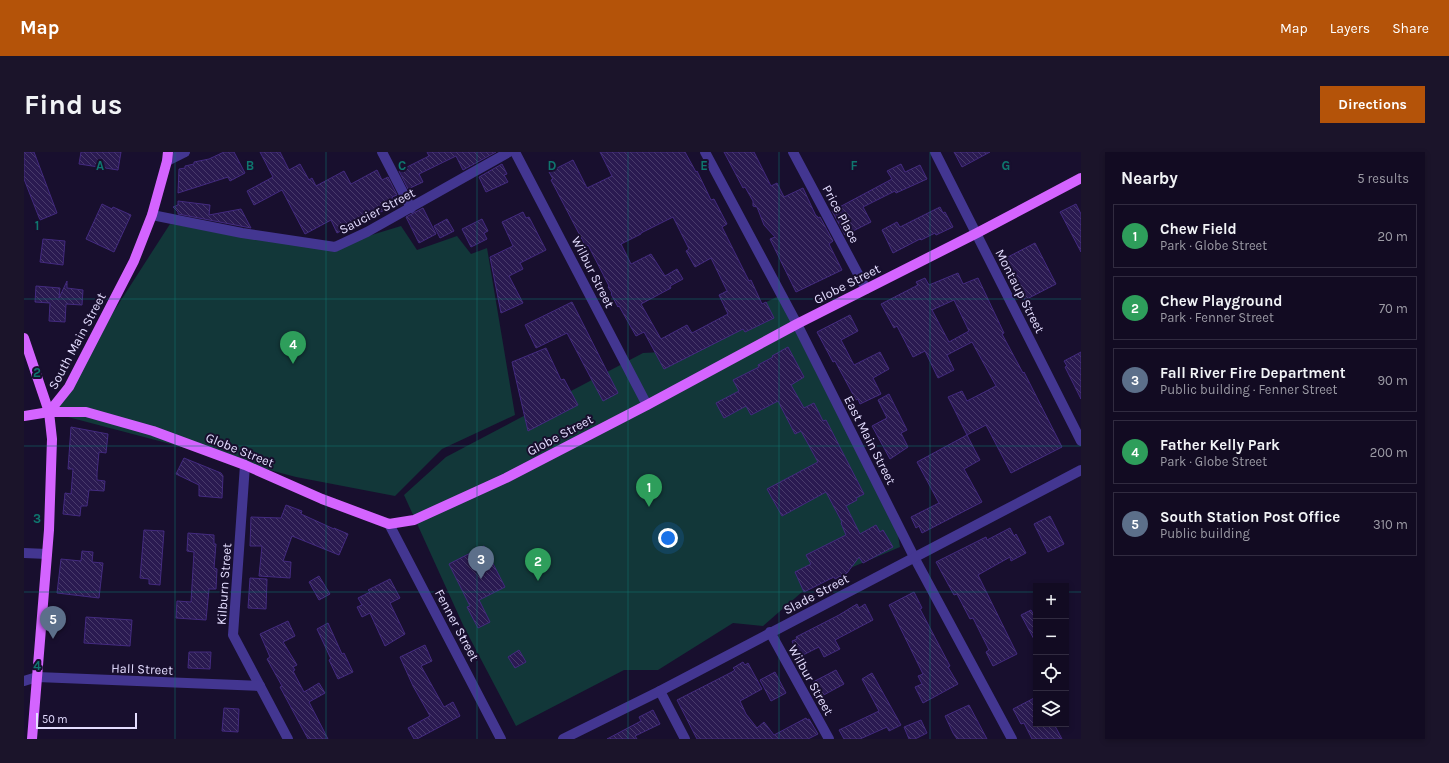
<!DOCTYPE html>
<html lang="en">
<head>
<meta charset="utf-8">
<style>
	:root { --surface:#120b22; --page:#1b142a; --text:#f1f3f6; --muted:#9c9ba5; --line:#312b40; --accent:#b45309 }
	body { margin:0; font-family:Karla,sans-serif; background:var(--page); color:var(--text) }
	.controls { position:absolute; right:12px; bottom:12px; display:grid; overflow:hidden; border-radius:0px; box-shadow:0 2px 6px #0003 }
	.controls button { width:36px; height:36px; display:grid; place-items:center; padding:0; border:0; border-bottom:1px solid var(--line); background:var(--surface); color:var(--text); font:20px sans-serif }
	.scale { position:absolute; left:12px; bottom:10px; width:101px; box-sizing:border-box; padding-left:4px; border:2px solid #e4ddff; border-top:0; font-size:11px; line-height:14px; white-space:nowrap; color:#e4ddff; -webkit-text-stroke:3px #180f2e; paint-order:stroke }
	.you { position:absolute; left:644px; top:386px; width:14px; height:14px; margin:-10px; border:3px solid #fff; border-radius:50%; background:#1a73e8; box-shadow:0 0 0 6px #1a73e833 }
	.badge { display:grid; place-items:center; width:26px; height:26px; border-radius:50%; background:var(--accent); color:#fff; font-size:13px; font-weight:700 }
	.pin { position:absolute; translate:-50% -33px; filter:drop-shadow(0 1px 2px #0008) }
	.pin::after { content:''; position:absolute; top:21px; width:14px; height:12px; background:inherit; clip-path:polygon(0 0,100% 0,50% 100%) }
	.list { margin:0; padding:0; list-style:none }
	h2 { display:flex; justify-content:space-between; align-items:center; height:52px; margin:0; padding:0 16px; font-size:17px }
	h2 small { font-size:13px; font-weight:400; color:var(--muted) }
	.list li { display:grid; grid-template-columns:26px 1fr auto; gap:12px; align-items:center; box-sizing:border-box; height:64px; margin:0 8px 8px; padding:0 8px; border:1px solid var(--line); border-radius:0px }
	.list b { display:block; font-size:15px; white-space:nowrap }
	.list p { margin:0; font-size:13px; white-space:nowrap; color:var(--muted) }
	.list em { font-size:13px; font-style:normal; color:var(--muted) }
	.icon { flex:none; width:22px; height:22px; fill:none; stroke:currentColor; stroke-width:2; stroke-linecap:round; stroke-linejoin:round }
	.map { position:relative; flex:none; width:1057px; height:587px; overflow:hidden; border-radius:0px }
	header { display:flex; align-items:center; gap:24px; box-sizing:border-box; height:56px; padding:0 20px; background:var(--accent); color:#fff }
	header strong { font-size:19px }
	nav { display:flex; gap:22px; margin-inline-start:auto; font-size:14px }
	.intro { display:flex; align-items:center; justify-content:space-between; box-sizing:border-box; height:96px; padding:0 24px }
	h1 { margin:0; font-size:28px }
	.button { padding:10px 18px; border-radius:0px; background:var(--accent); color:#fff; font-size:14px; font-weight:700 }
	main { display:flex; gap:24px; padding:0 24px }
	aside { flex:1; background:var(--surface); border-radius:0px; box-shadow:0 2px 6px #0003 }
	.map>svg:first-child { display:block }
	.green { fill:#123739 }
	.building { fill:url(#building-back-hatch); stroke:#432a7f; fill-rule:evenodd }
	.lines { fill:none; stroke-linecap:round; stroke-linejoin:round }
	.minor { stroke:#433691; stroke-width:10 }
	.major { stroke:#d464ff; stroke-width:10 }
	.grid { fill:none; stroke:#0f766e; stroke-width:1; stroke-opacity:0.55 }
	.labels { text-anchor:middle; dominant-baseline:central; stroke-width:4; stroke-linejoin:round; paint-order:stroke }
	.street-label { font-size:13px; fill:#e4ddff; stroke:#180f2e }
	.grid-label { font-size:13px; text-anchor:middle; font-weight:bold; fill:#0f766e; stroke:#180f2e; stroke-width:4; stroke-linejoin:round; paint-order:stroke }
</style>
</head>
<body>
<header>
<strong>Map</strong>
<nav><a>Map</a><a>Layers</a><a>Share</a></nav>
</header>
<div class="intro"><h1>Find us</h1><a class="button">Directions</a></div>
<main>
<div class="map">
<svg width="1057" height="587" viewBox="0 0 1057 587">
	<defs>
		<pattern id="building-back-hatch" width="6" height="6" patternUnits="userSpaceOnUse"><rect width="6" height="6" fill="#2a1a51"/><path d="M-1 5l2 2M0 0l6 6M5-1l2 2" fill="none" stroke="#493b6b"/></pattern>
	</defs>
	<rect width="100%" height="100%" fill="#180f2e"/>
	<!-- green -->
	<g class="green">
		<polygon points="146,72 308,95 377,74 393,98 433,84 447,102 463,96 491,263 418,297 371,344 272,325 25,260"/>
		<polygon points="759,142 871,366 876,395 786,433 739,474 709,471 634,518 600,518 492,574 440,475 380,343 422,305 619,201 638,200"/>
	</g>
	<!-- building -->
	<g class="building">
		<polygon points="0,0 10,0 33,61 16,68 0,27"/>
		<polygon points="57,0 97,0 94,18 55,12"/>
		<polygon points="200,0 210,0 221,21 206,29 204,25 154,41 155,17 161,16 161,14 170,12 170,10 185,7"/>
		<polygon points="236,0 256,0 265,18 276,12 285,28 288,26 292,34 320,19 327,32 353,18 358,28 364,25 373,43 368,45 372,52 351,63 350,61 313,81 307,68 281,82 258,38 230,53 223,39 249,25"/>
		<polygon points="403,0 472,0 439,18 432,4 395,22 399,30 384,37 375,19 405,4"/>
		<path d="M576 0H661L672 20 673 19 687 48 690 47 703 72 698 75 725 129 727 128 738 152 742 150 750 166 721 180 719 177 640 217 620 180 612 184 595 154 594 155 587 142 588 141 584 135 585 134 564 93 562 95 527 28 529 27 525 20 549 8 563 36 588 24ZM649 65 665 97 662 99 671 115 687 106 703 139 695 143 704 162 668 181 663 173 637 187 617 152 647 136 646 134 659 127 653 117 641 124 627 102 607 112 597 92 617 82V81Z"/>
		<polygon points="700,0 730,0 747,34 753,31 760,45 779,36 792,64 793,64 794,66 796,65 809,89 805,92 818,118 772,140 746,87 751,85 740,73 733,55 729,54 729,49 721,35 719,36"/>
		<polygon points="930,0 966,0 938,15"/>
		<polygon points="478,12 483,22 480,23 484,30 462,40 455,25"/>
		<polygon points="877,12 881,20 896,13 903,27 872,41 871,39 839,55 847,70 821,83 808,59 868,27 863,19"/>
		<polygon points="154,49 186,53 185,63 217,57 227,76 154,62 154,60 149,55 154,53"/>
		<polygon points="78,52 88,57 89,55 107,63 90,100 62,87"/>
		<polygon points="1052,52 1057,62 1057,100 1036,60"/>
		<polygon points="916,55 919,61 921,60 929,75 912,83 911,81 897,88 896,87 869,101 858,78 873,70 876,75"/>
		<polygon points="399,56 412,82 395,91 382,65"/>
		<polygon points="499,60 502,66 505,65 522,98 496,111 499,117 485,124 499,151 477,161 466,105 489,94 478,70"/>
		<polygon points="423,67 430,79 416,86 410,74"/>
		<polygon points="458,67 464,79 460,81 463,87 447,95 438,77"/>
		<polygon points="19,87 41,89 39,113 16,110"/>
		<polygon points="1011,91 1032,132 1001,148 980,107"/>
		<path d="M934 121 939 132 954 126 980 181 978 182 999 221 1000 220 1038 295 987 321 962 273 943 283 924 245 938 239 943 249 972 234 948 190 923 203 930 218 914 226 901 199 889 205 873 174 870 176 857 152 894 133 892 130 901 126 905 133ZM930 148 945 179 925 190 908 158Z"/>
		<polygon points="43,129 43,136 59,138 58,153 42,152 41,170 25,169 26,151 11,150 12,134 36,136 35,146"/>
		<polygon points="548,150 594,241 579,249 543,181 512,196 501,173"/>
		<polygon points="826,163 834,179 817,188 830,213 856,200 865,217 849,226 857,242 836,252 834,247 832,248 811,209 809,210 793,180"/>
		<polygon points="764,195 780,225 767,233 780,256 790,251 799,269 802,268 840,342 832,346 833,348 822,354 836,382 852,373 856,380 859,378 869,395 839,411 835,405 823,421 811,427 810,425 780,440 771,420 787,412 782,403 822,383 817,371 818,370 802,340 758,364 743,337 794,310 777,279 771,282 754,249 727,263 722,254 700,266 692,251 715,239 709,228 735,215 734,213 749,205 748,204"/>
		<polygon points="522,196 537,228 540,227 554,253 504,279 488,210"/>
		<polygon points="1057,200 1057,247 1041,215 1043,214 1040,209"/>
		<polygon points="865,242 883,278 877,281 884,295 866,307 848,274 863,266 854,248"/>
		<polygon points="47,275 84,282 82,301 75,300 73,321 73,328 81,329 80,339 65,338 63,354 57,354 56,364 39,362 41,341 47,342 49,317 44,317"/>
		<polygon points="943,283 956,308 940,317 958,350 898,381 895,374 892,376 887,365 915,351 893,310"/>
		<polygon points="160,306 197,321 199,324 198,346 175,344 175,333 152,322"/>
		<polygon points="262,353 278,359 277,362 310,377 310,376 324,382 315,403 268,384 259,409 267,410 266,426 235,424 238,394 226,394 227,365 257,366"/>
		<polygon points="1026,364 1040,392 1024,400 1010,372"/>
		<polygon points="986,376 990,384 992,382 1002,401 987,409 986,405 954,423 993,502 969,514 962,500 965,498 949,466 946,467 933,442 930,443 912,410 962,385 963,388"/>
		<polygon points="120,378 140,379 136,433 125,432 125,427 116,426"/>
		<polygon points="164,381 190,383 190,392 192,392 190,416 193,417 192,437 185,437 182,468 152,466 153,449 167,450 170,400 163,399"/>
		<polygon points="460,394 481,435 455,448 466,470 454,476 443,455 446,454 425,412"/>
		<polygon points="58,399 69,400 68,410 79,411 75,446 33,441 37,407 57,409"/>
		<polygon points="295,424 306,442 295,448 285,430"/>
		<polygon points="226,426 243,427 242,457 224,456"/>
		<polygon points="366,427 376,446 366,451 381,482 361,494 346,461 338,465 333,455 338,453 334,446 346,440 344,438"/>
		<polygon points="890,440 898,456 896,457 926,514 924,515 934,532 899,551 891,535 898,532 894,524 899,522 865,453"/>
		<polygon points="833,452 835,456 841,452 849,468 811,488 816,497 800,505 795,495 775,505 768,489 773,487 772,485 815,463"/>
		<polygon points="1007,458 1012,467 1012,491 997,463"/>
		<polygon points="62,465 108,468 106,494 60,491"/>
		<polygon points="264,469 271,484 259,490 273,513 269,515 271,518 269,519 280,540 295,531 301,541 285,550 304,587 284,587 256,535 258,534 243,507 246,505 236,482"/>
		<polygon points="304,471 318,502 320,501 329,520 314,527 305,508 307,507 293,477"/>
		<polygon points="401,493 408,509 397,514 420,555 429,550 436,564 393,587 390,587 384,576 406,564 389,534 376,505"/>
		<polygon points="495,498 502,510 491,516 484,505"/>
		<polygon points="165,500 187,500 186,517 164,516"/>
		<polygon points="719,510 721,513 724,511 738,537 716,549 722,562 733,576 740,570 750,583 782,566 783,568 785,567 794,582 784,587 673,587 653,548 708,520 711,518 709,516"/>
		<polygon points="812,518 820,532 796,545 789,530"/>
		<polygon points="751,520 762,541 747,549 736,528"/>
		<polygon points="848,521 877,573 865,579 863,575 836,587 820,587 815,578 855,559 838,527"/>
		<polygon points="1012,545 1012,572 1030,572 1038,587 1008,587 1000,571 997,572 989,557"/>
		<polygon points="945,553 963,587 933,587 929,581 921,564"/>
		<polygon points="200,556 215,557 214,580 198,579"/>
		<polygon points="629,558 636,572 611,584 613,587 583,587 617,569 615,565"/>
		<polygon points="897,568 903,581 891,587 885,587 880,575"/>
	</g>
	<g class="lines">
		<!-- minor -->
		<g class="minor">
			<polyline points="358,0 387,56"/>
			<polyline points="491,0 623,253"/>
			<polyline points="681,0 773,172 890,405 988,587"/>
			<polyline points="769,0 842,137"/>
			<polyline points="911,0 1057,289"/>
			<polyline points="143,9 161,0"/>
			<polyline points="128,63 218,81 311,95 343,80 485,0"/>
			<polyline points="221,313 209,483 264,587"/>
			<polyline points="365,372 477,587"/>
			<polyline points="0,401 23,402"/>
			<polyline points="746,480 805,587"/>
			<polyline points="0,529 13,525 236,534"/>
			<polyline points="636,539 661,587"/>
			<polyline points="539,587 636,539 1057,318"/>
		</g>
		<!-- major -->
		<g class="major">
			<polyline points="0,186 25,260 28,287 25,378 8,587"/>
			<polyline points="25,260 45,235 110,109 128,63 143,9 144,0"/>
			<polyline points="0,264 25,260 62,260 129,279 221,313 298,347 365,372 390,368 482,326 623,253 773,172 953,81 1057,26"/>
		</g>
	</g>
	<!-- grid -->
	<path class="grid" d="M151 0V587M302 0V587M453 0V587M604 0V587M755 0V587M906 0V587M0 147H1057M0 294H1057M0 440H1012M1042 440H1057"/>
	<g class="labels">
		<!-- street labels -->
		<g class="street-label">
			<text transform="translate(353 59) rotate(-28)">Saucier Street</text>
			<text transform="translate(817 62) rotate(62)">Price Place</text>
			<text transform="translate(569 120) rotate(63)">Wilbur Street</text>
			<text transform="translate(823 132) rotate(-27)">Globe Street</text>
			<text transform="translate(996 139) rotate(63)">Montaup Street</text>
			<text transform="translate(53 189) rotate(-62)">South Main Street</text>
			<text transform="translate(536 283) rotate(-28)">Globe Street</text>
			<text transform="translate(846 288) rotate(63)">East Main Street</text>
			<text transform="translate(216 298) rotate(22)">Globe Street</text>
			<text transform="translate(200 432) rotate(-86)">Kilburn Street</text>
			<text transform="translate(792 442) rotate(-28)">Slade Street</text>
			<text transform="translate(433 473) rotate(62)">Fenner Street</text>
			<text transform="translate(118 517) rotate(2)">Hall Street</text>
			<text transform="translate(787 528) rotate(61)">Wilbur Street</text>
		</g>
	</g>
	<g class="grid-label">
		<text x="76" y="18">A</text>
		<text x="226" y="18">B</text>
		<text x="378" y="18">C</text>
		<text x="528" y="18">D</text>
		<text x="680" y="18">E</text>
		<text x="830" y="18">F</text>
		<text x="982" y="18">G</text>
		<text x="13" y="78">1</text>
		<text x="13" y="225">2</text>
		<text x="13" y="371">3</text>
		<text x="13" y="518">4</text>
	</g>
</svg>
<div class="controls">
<button>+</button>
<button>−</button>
<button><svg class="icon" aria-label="locate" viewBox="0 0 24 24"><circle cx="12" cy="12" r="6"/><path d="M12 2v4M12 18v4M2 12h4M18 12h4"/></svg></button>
<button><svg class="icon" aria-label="layers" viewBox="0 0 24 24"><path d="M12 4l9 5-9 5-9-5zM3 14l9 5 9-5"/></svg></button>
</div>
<div class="scale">50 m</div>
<div class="you"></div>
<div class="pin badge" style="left:625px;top:355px;background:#2e9e5b">1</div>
<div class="pin badge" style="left:514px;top:429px;background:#2e9e5b">2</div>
<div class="pin badge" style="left:457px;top:427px;background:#5c6f8a">3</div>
<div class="pin badge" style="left:269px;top:212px;background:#2e9e5b">4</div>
<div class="pin badge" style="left:29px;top:487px;background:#5c6f8a">5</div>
</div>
<aside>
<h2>Nearby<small>5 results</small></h2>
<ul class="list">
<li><span class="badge" style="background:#2e9e5b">1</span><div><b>Chew Field</b><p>Park · Globe Street</p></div><em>20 m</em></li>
<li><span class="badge" style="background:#2e9e5b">2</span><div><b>Chew Playground</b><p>Park · Fenner Street</p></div><em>70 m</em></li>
<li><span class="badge" style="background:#5c6f8a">3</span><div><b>Fall River Fire Department</b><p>Public building · Fenner Street</p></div><em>90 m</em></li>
<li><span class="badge" style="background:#2e9e5b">4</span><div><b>Father Kelly Park</b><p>Park · Globe Street</p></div><em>200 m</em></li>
<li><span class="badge" style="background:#5c6f8a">5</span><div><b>South Station Post Office</b><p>Public building</p></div><em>310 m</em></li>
</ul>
</aside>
</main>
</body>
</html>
